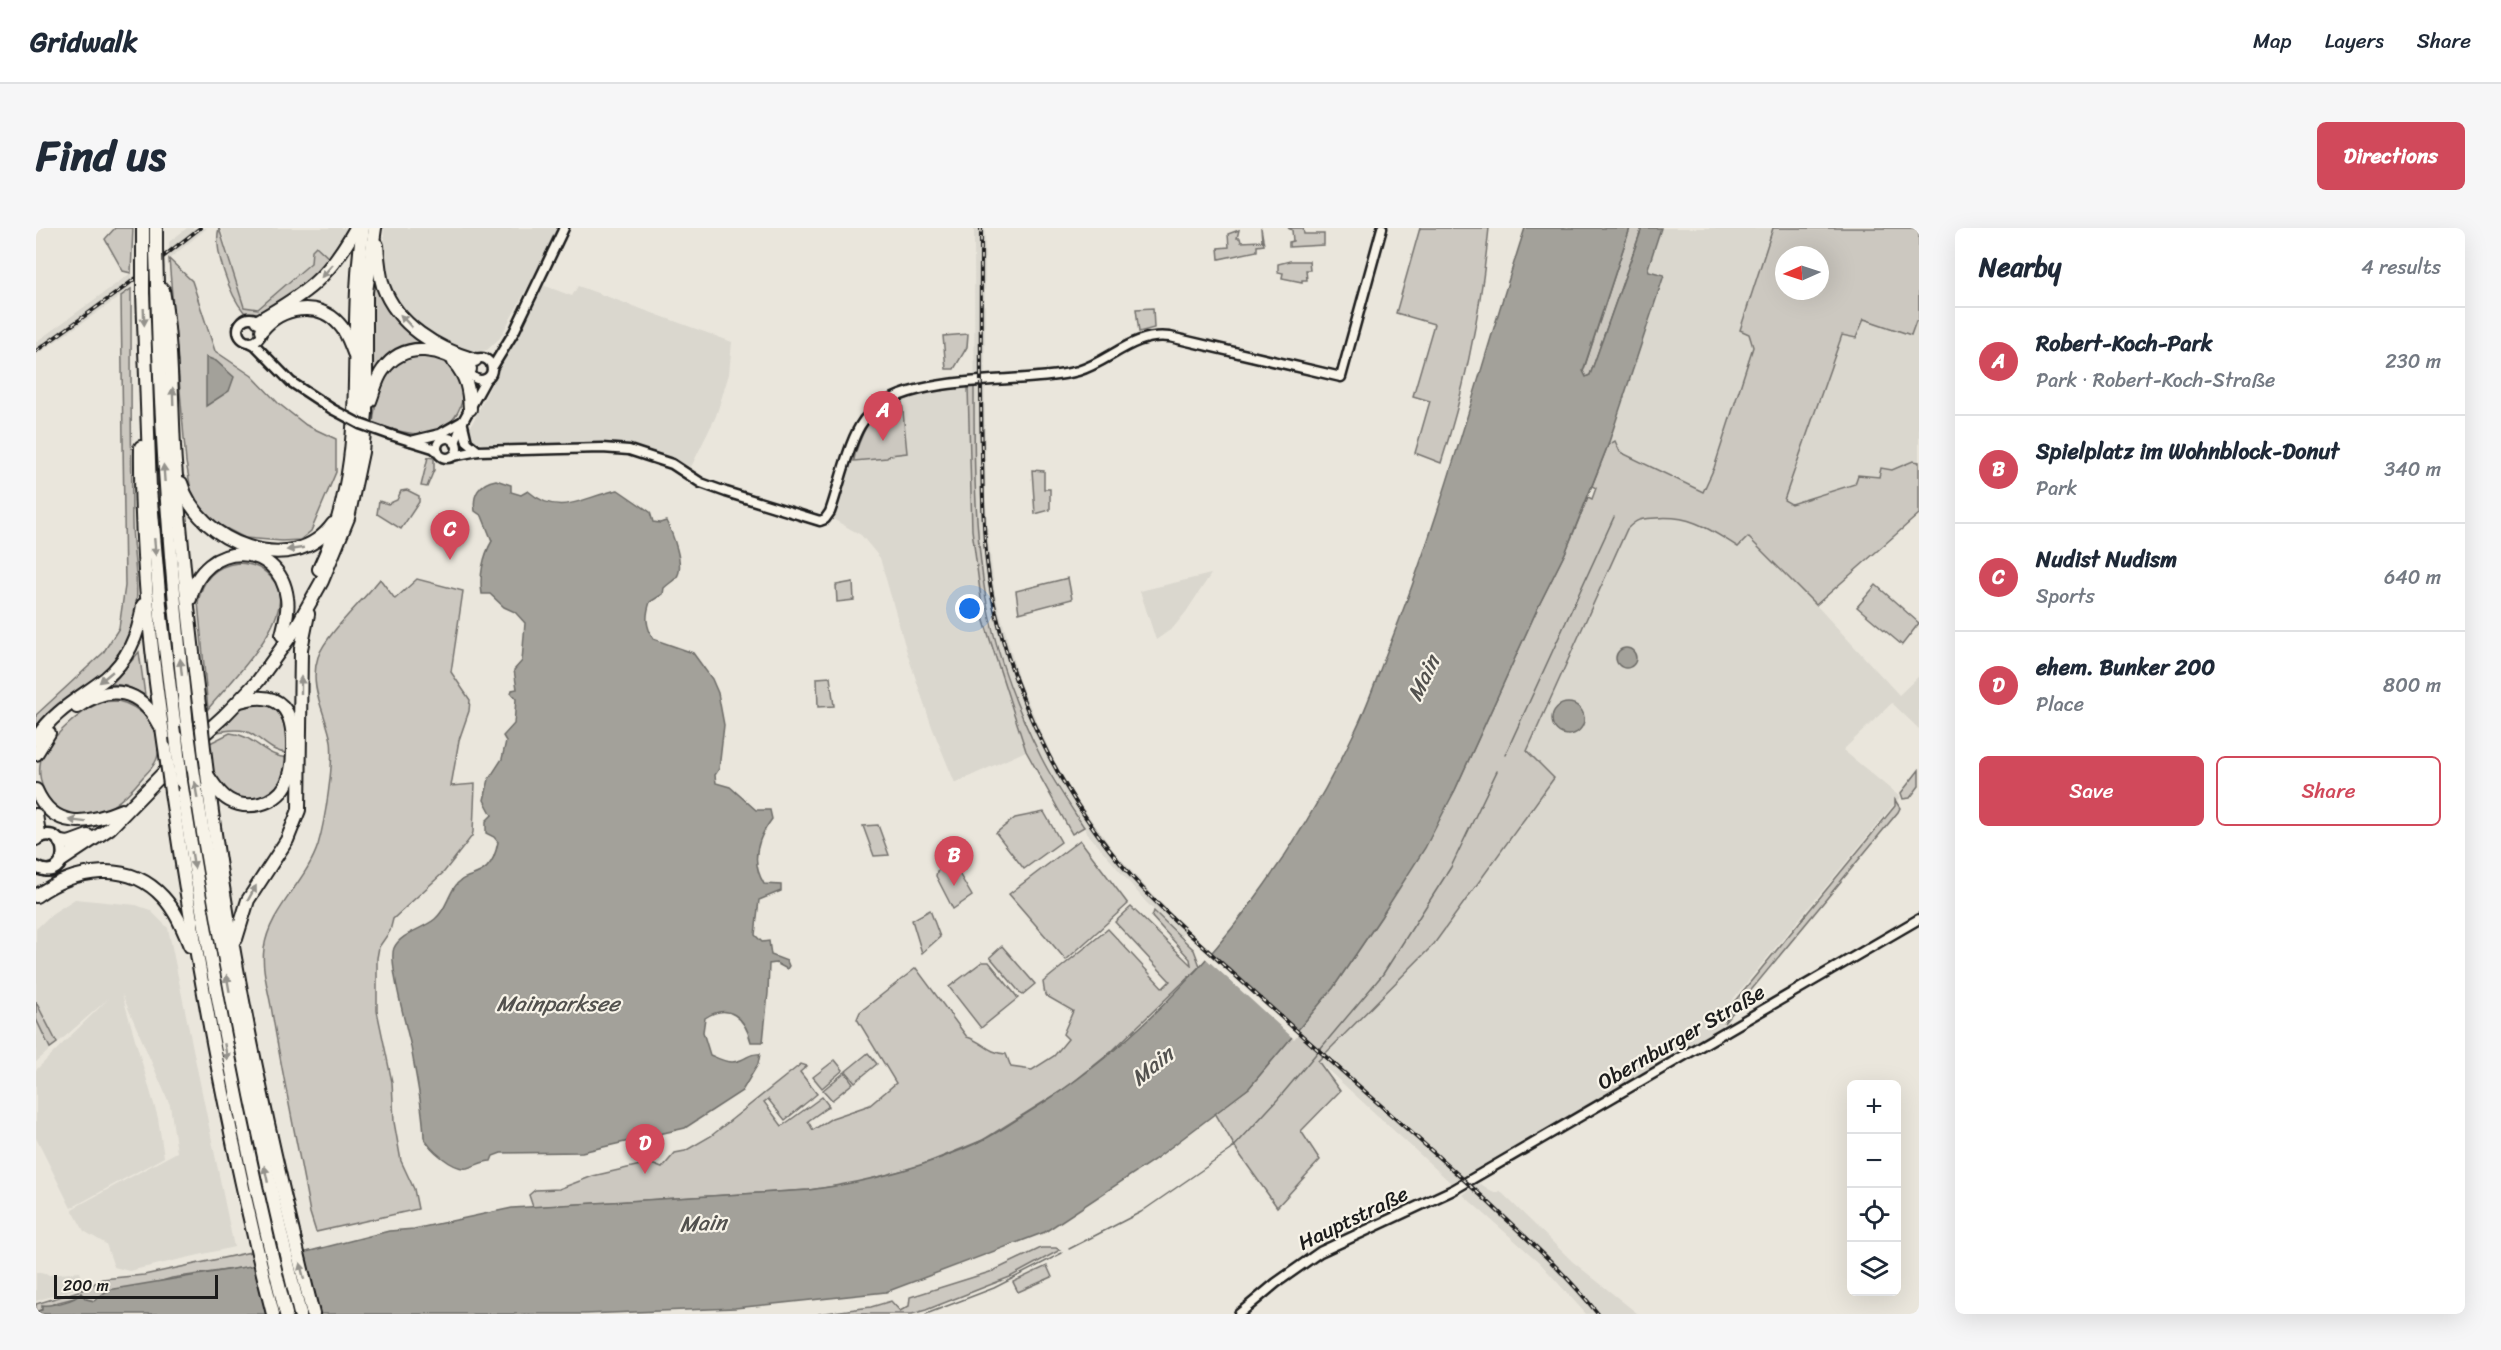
<!DOCTYPE html>
<html lang="en">
<head>
<meta charset="utf-8">
<style>
	:root { --surface:#fff; --page:#f6f6f7; --text:#1f2937; --muted:#747a83; --line:#e0e1e3; --accent:#d1495b }
	body { margin:0; font-family:Sriracha,sans-serif; background:var(--page); color:var(--text) }
	.controls { position:absolute; right:18px; bottom:18px; display:grid; overflow:hidden; border-radius:9px; box-shadow:0 6px 24px #0002 }
	.controls button { width:54px; height:54px; display:grid; place-items:center; padding:0; border:0; border-bottom:2px solid var(--line); background:var(--surface); color:var(--text); font:30px sans-serif }
	.compass { position:absolute; left:1739px; top:18px; width:54px; height:54px; border-radius:50%; background:var(--surface); box-shadow:0 6px 24px #0002; rotate:267deg }
	.scale { position:absolute; left:18px; bottom:15px; width:164px; box-sizing:border-box; padding-left:6px; border:3px solid #1c1c1c; border-top:0; font-size:16px; line-height:21px; white-space:nowrap; color:#1c1c1c; -webkit-text-stroke:4px #f7f3e8; paint-order:stroke }
	.you { position:absolute; left:934px; top:381px; width:21px; height:21px; margin:-15px; border:4px solid #fff; border-radius:50%; background:#1a73e8; box-shadow:0 0 0 9px #1a73e833 }
	.badge { display:grid; place-items:center; width:39px; height:39px; border-radius:50%; background:var(--accent); color:#fff; font-size:20px; font-weight:700 }
	.pin { position:absolute; translate:-50% -50px; filter:drop-shadow(0 2px 3px #0008) }
	.pin::after { content:''; position:absolute; top:32px; width:21px; height:18px; background:inherit; clip-path:polygon(0 0,100% 0,50% 100%) }
	.list { margin:0; padding:0; list-style:none }
	h2 { display:flex; justify-content:space-between; align-items:center; height:78px; margin:0; padding:0 24px; font-size:26px }
	h2 small { font-size:20px; font-weight:400; color:var(--muted) }
	.list li { display:grid; grid-template-columns:39px 1fr auto; gap:18px; align-items:center; box-sizing:border-box; height:108px; padding:0 24px; border-top:2px solid var(--line) }
	.list b { display:block; font-size:22px; white-space:nowrap }
	.list p { margin:0; font-size:20px; white-space:nowrap; color:var(--muted) }
	.list em { font-size:20px; font-style:normal; color:var(--muted) }
	.actions { display:flex; gap:12px; padding:18px 24px }
	.actions a { flex:1; padding:14px 0; border:2px solid var(--accent); border-radius:9px; text-align:center; font-size:21px; color:var(--accent) }
	.actions .main { background:var(--accent); color:#fff }
	.icon { flex:none; width:33px; height:33px; fill:none; stroke:currentColor; stroke-width:2; stroke-linecap:round; stroke-linejoin:round }
	.map { position:relative; flex:none; width:1883px; height:1086px; overflow:hidden; border-radius:9px }
	header { display:flex; align-items:center; gap:36px; box-sizing:border-box; height:84px; padding:0 30px; background:var(--surface); border-bottom:2px solid var(--line) }
	header strong { font-size:28px }
	nav { display:flex; gap:33px; margin-inline-start:auto; font-size:21px }
	.intro { display:flex; align-items:center; justify-content:space-between; box-sizing:border-box; height:144px; padding:0 36px }
	h1 { margin:0; font-size:42px }
	.button { padding:15px 27px; border-radius:9px; background:var(--accent); color:#fff; font-size:21px; font-weight:700 }
	main { display:flex; gap:36px; padding:0 36px }
	aside { flex:1; background:var(--surface); border-radius:9px; box-shadow:0 6px 24px #0002 }
	.map>svg:first-child { display:block }
	.built { fill:#dad7ce }
	.green { fill:#ccc8c0; stroke:#74726e; stroke-width:1.5; fill-rule:evenodd }
	.water { fill:#a3a19a; stroke:#6d6c68; stroke-width:1.5 }
	.pier { fill:#eae6dc }
	.lines { fill:none; stroke-linecap:round; stroke-linejoin:round }
	.stream { stroke:#6d6c68; stroke-width:1.5 }
	.minor-casing { stroke:#1c1c1c; stroke-width:13 }
	.major-casing { stroke:#1c1c1c; stroke-width:15 }
	.highway-casing { stroke:#1c1c1c; stroke-width:16 }
	.minor { stroke:#f7f3e8; stroke-width:8 }
	.major { stroke:#f7f3e8; stroke-width:10 }
	.highway { stroke:#f7f3e8; stroke-width:12 }
	.rail-casing { stroke:#1c1c1c; stroke-width:4 }
	.rail { stroke:#f7f3e8; stroke-width:1.5; stroke-dasharray:4.5; stroke-linecap:butt }
	.minor-bridge-casing { stroke:#1c1c1c; stroke-width:13; stroke-linecap:butt }
	.highway-bridge-casing { stroke:#1c1c1c; stroke-width:16; stroke-linecap:butt }
	.minor-bridge { stroke:#f7f3e8; stroke-width:8 }
	.highway-bridge { stroke:#f7f3e8; stroke-width:12 }
	.oneway { fill:#94928c }
	.labels { text-anchor:middle; dominant-baseline:central; stroke-width:4.5; stroke-linejoin:round; paint-order:stroke }
	.street-label { font-size:21px; fill:#1c1c1c; stroke:#f7f3e8 }
	.water-label { font-size:22px; font-style:italic; fill:#52514e; stroke:#f7f3e8 }
</style>
</head>
<body>
<header>
<strong>Gridwalk</strong>
<nav><a>Map</a><a>Layers</a><a>Share</a></nav>
</header>
<div class="intro"><h1>Find us</h1><a class="button">Directions</a></div>
<main>
<div class="map">
<svg width="1883" height="1086" viewBox="0 0 1883 1086">
	<rect width="100%" height="100%" fill="#eae6dc"/>
	<filter id="ink" filterUnits="userSpaceOnUse"><feTurbulence type="fractalNoise" baseFrequency=".0167" numOctaves="2"/><feDisplacementMap in="SourceGraphic" scale="12" xChannelSelector="R" yChannelSelector="G"/><feConvolveMatrix kernelMatrix="1 2 1 2 8 2 1 2 1" color-interpolation-filters="sRGB"/></filter>
	<g filter="url(#ink)">
		<!-- built -->
		<g class="built">
			<polygon points="151,0 171,0 133,31 133,14"/>
			<polygon points="185,0 312,0 293,30 280,19 276,22 276,35 222,81 208,79"/>
			<polygon points="348,0 524,0 464,110 451,122 434,124 392,103 377,92 361,72 353,58 348,39"/>
			<polygon points="938,0 949,0 949,200 950,274 953,316 959,366 983,453 1017,531 1039,569 1077,622 1115,665 1151,701 1145,708 1110,674 1052,606 1006,530 979,469 964,427 947,353 942,307 939,261"/>
			<polygon points="1625,0 1737,0 1704,102 1713,106 1717,119 1678,240 1667,264 1584,224 1579,213 1572,217 1628,48 1613,43 1612,40"/>
			<polygon points="95,45 95,61 0,127 0,114"/>
			<polygon points="504,56 536,68 542,58 696,114 693,146 680,188 655,239 608,220 573,215 452,218 439,213 434,200"/>
			<polygon points="1828,91 1875,107 1881,93 1883,94 1883,234 1876,233 1843,249 1755,276 1747,272 1806,107"/>
			<polygon points="912,159 932,159 936,302 948,393 990,523 919,555 896,499 872,428 844,330 825,307 795,290 817,231 851,230 854,227 871,225 866,173"/>
			<polygon points="1640,288 1712,309 1780,377 1863,467 1883,448 1883,501 1856,475 1807,522 1864,569 1693,776 1685,801 1415,955 1282,833 1291,826 1517,550 1490,523 1591,301 1600,291"/>
			<polygon points="1175,346 1150,384 1137,400 1120,412 1104,363"/>
			<polygon points="39,671 100,677 114,682 132,700 198,1019 93,1043 78,1039 70,1016 48,1003 36,981 141,924 134,877 86,766 122,890 128,929 35,980 0,910 0,842 73,770 0,834 0,701 17,685"/>
			<polygon points="1445,956 1458,965 1465,964 1537,1034 1602,1086 1550,1086 1504,1035 1427,967 1439,957"/>
			<polygon points="0,1044 13,1047 44,1044 49,1058 0,1073"/>
		</g>
		<!-- green -->
		<g class="green">
			<polygon points="79,0 97,0 95,45 87,43 69,11"/>
			<path d="M183 0 208 79 222 81 275 35 276 22 280 18 293 30 312 0H314C296 39 262 62 227 86L208 84C194 68 177 21 183 0Z"/>
			<polygon points="1225,0 1228,17 1221,18 1221,23 1183,31 1182,20 1193,19 1192,6 1203,2 1201,10 1204,10 1205,14 1226,13"/>
			<polygon points="1252,0 1267,0 1268,6 1288,6 1288,17 1253,19 1253,14 1257,13 1256,2"/>
			<path d="M1384 0H1453C1445 80 1430 158 1405 235L1379 225 1394 173 1377 168 1398 96 1360 85Z"/>
			<polygon points="1594,0 1606,0 1554,147 1550,149 1547,144"/>
			<path d="M1737 0H1883V94L1880 93 1875 107 1828 91 1820 110 1806 107 1748 272 1755 276 1819 256 1822 247 1843 249 1845 240 1856 242 1877 233 1883 234V286L1780 377 1712 309 1702 319C1673 301 1656 287 1620 290 1605 291 1602 290 1591 301L1491 523 1518 550 1398 716 1282 833 1304 863 1265 903 1284 932 1241 979 1202 924 1179 885 1213 860 1297 760 1345 689 1419 562 1503 377 1530 323 1552 269 1556 271 1560 260 1556 258 1572 217 1579 213 1584 224 1667 264 1678 240 1717 119 1713 106 1704 102ZM1748 27H1784V63H1748Z"/>
			<polygon points="133,31 156,53 179,123 216,148 242,175 270,197 300,211 300,244 275,303 264,312 246,313 209,310 174,292 156,268 150,234"/>
			<polygon points="1254,33 1273,33 1274,42 1270,42 1271,52 1266,52 1266,54 1246,50 1247,45 1242,44 1242,36"/>
			<polygon points="337,44 345,57 398,116 387,117 335,155"/>
			<path d="M95 61C95 138 95 216 96 293 96 332 109 372 92 409 76 446 30 476 0 502V487L67 425 83 400 89 358 85 68Z"/>
			<polygon points="1117,80 1118,100 1103,104 1100,81"/>
			<polygon points="932,106 931,119 918,141 910,141 907,108"/>
			<path d="M389 126C399 130 414 132 421 142 436 165 422 198 396 205 378 209 354 201 337 195 341 159 348 132 389 126Z"/>
			<path d="M932 159H938C938 223 938 287 947 351 955 412 977 473 1005 529 1017 553 1033 576 1048 599L1036 606 990 523 948 393 936 302Z"/>
			<path d="M866 173 871 225 854 227 851 230 818 233C818 227 821 221 823 215 833 188 840 183 866 173Z"/>
			<polygon points="392,229 398,230 398,242 391,259 385,258"/>
			<polygon points="996,242 1008,243 1008,261 1014,261 1014,282 999,286"/>
			<polygon points="371,262 383,268 383,274 365,301 341,286 343,273 352,276 361,272 365,263"/>
			<path d="M202 335C218 336 228 340 238 353 264 387 193 455 172 481L162 374C167 351 178 338 202 335Z"/>
			<polygon points="1032,350 1036,371 983,385 980,363"/>
			<path d="M344 351 359 371 381 351 427 363 415 444 434 472 433 483 423 512 415 558 439 556 437 604 436 608 408 644 357 691 354 703 343 719 341 730V783L356 854 358 894 365 933 378 961 382 981 280 1004 274 985C262 918 247 851 236 784 233 764 225 741 228 721 233 682 270 654 282 617 289 593 298 537 295 513 290 485 272 459 282 429 290 406 328 372 344 351Z"/>
			<polygon points="817,354 818,372 801,374 800,357"/>
			<polygon points="1840,357 1883,395 1866,417 1821,379"/>
			<polygon points="103,424 109,467 90,458 76,456"/>
			<polygon points="794,449 798,478 782,479 781,450"/>
			<path d="M82 473C105 478 126 500 122 526 121 535 113 543 107 549 89 571 60 598 30 585 10 576 0 552 5 531 11 512 45 482 64 475 69 473 76 473 82 473Z"/>
			<path d="M216 473 236 474 253 492V525C235 526 225 508 209 503 199 500 190 503 180 504L202 482Z"/>
			<path d="M194 505C219 507 228 529 253 530 253 535 253 543 251 548 237 576 201 583 183 556 175 544 175 528 174 515Z"/>
			<polygon points="1883,542 1883,558 1874,570 1867,571 1865,565"/>
			<polygon points="1859,572 1864,580 1862,584 1688,795 1698,774 1859,578"/>
			<polygon points="1008,584 1025,614 988,641 960,605 979,590"/>
			<polygon points="842,597 853,627 838,628 827,598"/>
			<polygon points="1044,612 1092,676 1030,732 973,666"/>
			<polygon points="917,635 936,668 917,681 900,648 901,643"/>
			<path d="M1095 679 1155 737 1154 731 1116 689 1118 683 1158 722 1164 738 1075 824 1030 860 947 912 883 938 821 955 773 962 497 979 493 967 499 962 523 961 557 948 613 935 626 940 639 925 649 923 675 908 765 836 771 838 764 844 781 866 749 892 732 871 728 874 746 898 786 869 793 878 772 893 777 902 796 890 834 877 860 855 821 791 824 784 880 740 931 809C948 814 951 825 970 826L975 839 996 842 1018 828 1032 811 1027 806 1037 783 1009 767 1007 754 1072 701 1127 760 1134 753 1079 694Z"/>
			<polygon points="894,682 904,709 886,725 876,692"/>
			<polygon points="966,718 999,756 986,767 954,729"/>
			<polygon points="946,734 953,734 982,770 945,800 913,759"/>
			<polygon points="0,774 21,815 14,820 0,791"/>
			<polygon points="832,825 841,836 819,854 810,843"/>
			<polygon points="799,832 807,842 786,860 777,849"/>
			<polygon points="809,844 817,855 796,872 787,862"/>
			<polygon points="1005,1020 1020,1020 1024,1022 974,1049 890,1082 876,1086 782,1086 835,1079 855,1073 864,1083 873,1078 874,1069 957,1043"/>
			<polygon points="215,1024 218,1038 136,1050 58,1073 42,1069 19,1075 0,1084 0,1076 49,1061 66,1051 108,1047"/>
			<polygon points="1011,1038 1016,1049 982,1064 977,1054"/>
		</g>
		<!-- water -->
		<g class="water">
			<path d="M1489 0H1594L1547 143 1550 149 1554 147 1606 0H1625L1612 40 1613 43 1628 47 1572 217 1530 323 1503 377 1419 562 1389 620 1345 689 1297 760 1213 860 1118 932 1009 1004 850 1064 699 1080 549 1086H0V1084L6 1082V1077C16 1078 39 1073 45 1065L50 1071 58 1073 72 1062 215 1038 353 1003 378 1001 476 980 773 962C832 954 890 939 945 913 960 906 974 896 988 887 1133 799 1246 655 1319 503 1331 479 1340 452 1350 426 1406 288 1443 142 1489 0Z"/>
			<polygon points="170,129 180,133 198,149 193,163 170,178"/>
			<path d="M460 252 475 257V264L485 267 492 263C524 291 548 268 582 262L614 284 617 294 624 295 630 293C636 304 650 339 640 350 636 354 632 356 628 360L627 366 614 374C609 389 610 397 617 411L657 425 676 451 682 465 688 497 683 541 679 547 680 555 694 559 720 582H734L736 591C721 611 714 633 728 656L745 657V663L723 672 719 707 726 714 733 713 735 727 751 733 753 738 751 741 740 735 733 736 732 765 727 814H715C709 790 693 774 669 790L667 804 674 827C684 831 694 837 705 832 713 829 714 825 724 826L722 836 706 863 649 900 546 924 465 925 457 928 455 933C446 933 440 938 431 940 417 942 393 921 388 909 387 879 380 849 375 819 371 801 352 733 358 720 365 705 387 701 399 691 409 683 411 671 418 660 429 640 454 657 462 614L458 609 450 605V593L456 587 448 572 453 551 466 531 470 513 467 508 478 496 480 471 475 465 476 462 481 461 478 442 486 433 489 395 479 384 468 379 454 366H446C443 349 447 328 456 313L446 288 439 283C436 267 443 255 460 252Z"/>
			<circle cx="1590" cy="430" r="10"/>
			<circle cx="1532" cy="491" r="16"/>
		</g>
		<!-- pier -->
		<polygon class="pier" points="1173,721 1264,804 1258,811 1167,728"/>
		<g class="lines">
			<!-- stream -->
			<g class="stream">
				<polyline points="1469,527 1578,289"/>
				<polyline points="1033,1021 1105,984 1195,922 1242,871 1347,746 1415,639 1461,543"/>
				<polyline points="890,1086 958,1060 1026,1025"/>
			</g>
			<defs>
				<g id="minor">
					<circle cx="214" cy="102" r="12"/>
					<polyline points="213,114 219,117 255,154 296,181"/>
					<circle cx="445" cy="141" r="11"/>
					<polyline points="456,140 478,104 528,0"/>
					<polyline points="427,197 431,214 442,223"/>
					<polyline points="355,207 397,220 402,224"/>
					<circle cx="411" cy="220" r="10"/>
					<polyline points="375,213 404,206 427,193"/>
					<polyline points="419,215 427,193 450,151"/>
					<path d="M417 228 442 223 566 220 593 222 636 236 665 255 690 264 784 293 789 291 794 284C803 259 811 220 824 198 858 140 983 159 1042 143 1075 133 1097 104 1134 109L1305 149 1346 0"/>
					<polyline points="1203,1086 1240,1055 1284,1024 1417,962 1883,691"/>
				</g>
				<path id="major" d="M0 611C35 591 36 658 0 639"/>
				<g id="highway">
					<polyline points="107,17 107,0"/>
					<path d="M341 17C342 31 343 45 347 58 361 97 401 121 439 132"/>
					<polyline points="120,22 120,0"/>
					<path d="M121 56C124 204 135 350 151 497"/>
					<path d="M127 62C137 120 135 178 139 235 145 319 154 402 164 485"/>
					<polyline points="107,65 114,261 125,388 140,509"/>
					<path d="M222 93C271 65 292 50 320 0"/>
					<path d="M226 102C245 79 282 72 303 96 311 104 314 115 318 125"/>
					<path d="M418 134C431 149 433 162 434 181"/>
					<path d="M334 173C338 163 340 151 347 142 369 111 407 120 434 141"/>
					<path d="M105 219C104 320 114 421 129 520"/>
					<path d="M145 255C162 315 257 352 297 296"/>
					<path d="M283 341C337 228 309 117 327 0"/>
					<path d="M154 371C167 311 244 312 251 370 253 382 249 395 246 407"/>
					<path d="M41 479C75 455 104 461 123 497"/>
					<path d="M0 511C17 483 46 469 70 450 93 431 103 405 107 377"/>
					<polyline points="0,526 13,505"/>
					<path d="M169 529C191 717 231 903 277 1086"/>
					<path d="M157 541C185 725 220 906 264 1086"/>
					<path d="M172 548C178 557 184 567 193 572 212 583 239 576 250 557 256 546 257 534 257 521 258 483 245 461 204 473"/>
					<path d="M145 553C173 733 206 910 250 1086"/>
					<path d="M0 562C18 603 52 596 86 582"/>
					<path d="M135 564C161 740 193 914 237 1086"/>
					<polyline points="0,587 3,605 0,611"/>
					<polyline points="24,614 33,615 52,608"/>
					<polyline points="26,632 74,600 141,531 188,488 222,453 258,403 286,353 312,290 326,224 330,185 330,64 339,0"/>
					<path d="M0 668C38 641 92 631 127 669 140 683 147 701 154 718"/>
					<polyline points="200,711 212,672 251,612 263,582 265,421 272,386"/>
				</g>
			</defs>
			<!-- minor casing -->
			<use href="#minor" class="minor-casing"/>
			<!-- major casing -->
			<use href="#major" class="major-casing"/>
			<!-- highway casing -->
			<use href="#highway" class="highway-casing"/>
			<!-- minor -->
			<use href="#minor" class="minor"/>
			<!-- major -->
			<use href="#major" class="major"/>
			<!-- highway -->
			<use href="#highway" class="highway"/>
			<defs>
				<g id="rail">
					<path d="M945 0C945 75 944 151 946 226 947 279 947 334 960 385 983 483 1030 574 1096 649 1135 692 1180 729 1222 768 1297 836 1375 903 1450 972 1489 1009 1529 1044 1562 1086"/>
					<polyline points="0,123 86,61 164,0"/>
				</g>
			</defs>
			<!-- rail casing -->
			<use href="#rail" class="rail-casing"/>
			<!-- rail -->
			<use href="#rail" class="rail"/>
			<defs>
				<polyline id="minor-bridge" points="296,181 324,196 355,207"/>
				<g id="highway-bridge">
					<polyline points="120,22 121,56"/>
					<polyline points="107,65 107,17"/>
					<polyline points="164,485 169,529"/>
					<polyline points="151,497 157,541"/>
					<polyline points="140,509 145,553"/>
					<polyline points="129,520 135,564"/>
				</g>
			</defs>
			<!-- minor-bridge casing -->
			<use href="#minor-bridge" class="minor-bridge-casing"/>
			<!-- highway-bridge casing -->
			<use href="#highway-bridge" class="highway-bridge-casing"/>
			<!-- minor-bridge -->
			<use href="#minor-bridge" class="minor-bridge"/>
			<!-- highway-bridge -->
			<use href="#highway-bridge" class="highway-bridge"/>
		</g>
		<!-- one-way arrows -->
		<defs><path id="oneway-solid" d="M-6-.8H1V-3.2L6.5 0L1 3.2V.8H-6Z" transform="scale(1.5)"/></defs>
		<g class="oneway">
			<use href="#oneway-solid" transform="translate(291 43) rotate(132)"/>
			<use href="#oneway-solid" transform="translate(108 89) rotate(88)"/>
			<use href="#oneway-solid" transform="translate(370 93) rotate(-133)"/>
			<use href="#oneway-solid" transform="translate(137 168) rotate(-92)"/>
			<use href="#oneway-solid" transform="translate(128 245) rotate(-94)"/>
			<use href="#oneway-solid" transform="translate(119 319) rotate(85)"/>
			<use href="#oneway-solid" transform="translate(259 321) rotate(172)"/>
			<use href="#oneway-solid" transform="translate(145 439) rotate(-96)"/>
			<use href="#oneway-solid" transform="translate(70 449) rotate(140)"/>
			<use href="#oneway-solid" transform="translate(265 457) rotate(-90)"/>
			<use href="#oneway-solid" transform="translate(160 562) rotate(-99)"/>
			<use href="#oneway-solid" transform="translate(41 593) rotate(-173)"/>
			<use href="#oneway-solid" transform="translate(157 632) rotate(81)"/>
			<use href="#oneway-solid" transform="translate(216 665) rotate(-61)"/>
			<use href="#oneway-solid" transform="translate(192 755) rotate(-100)"/>
			<use href="#oneway-solid" transform="translate(190 824) rotate(79)"/>
			<use href="#oneway-solid" transform="translate(230 946) rotate(-102)"/>
			<use href="#oneway-solid" transform="translate(266 1043) rotate(-104)"/>
		</g>
	</g>
	<g class="labels">
		<!-- street labels -->
		<g class="street-label">
			<text transform="translate(1645 809) rotate(-30)">Obernburger Straße</text>
			<text transform="translate(1317 990) rotate(-26)">Hauptstraße</text>
		</g>
		<!-- water labels -->
		<g class="water-label">
			<text transform="translate(1387 450) rotate(-65)">Main</text>
			<text x="522" y="775">Mainparksee</text>
			<text transform="translate(1116 838) rotate(-40)">Main</text>
			<text transform="translate(667 995) rotate(-3)">Main</text>
		</g>
	</g>
</svg>
<div class="controls">
<button>+</button>
<button>−</button>
<button><svg class="icon" aria-label="locate" viewBox="0 0 24 24"><circle cx="12" cy="12" r="6"/><path d="M12 2v4M12 18v4M2 12h4M18 12h4"/></svg></button>
<button><svg class="icon" aria-label="layers" viewBox="0 0 24 24"><path d="M12 4l9 5-9 5-9-5zM3 14l9 5 9-5"/></svg></button>
</div>
<svg class="compass" viewBox="-18 -18 36 36"><path d="M0-13l5 13h-10z" fill="#e53935"/><path d="M0 13l5-13h-10z" fill="#747a83"/></svg>
<div class="scale">200 m</div>
<div class="you"></div>
<div class="pin badge" style="left:847px;top:213px">A</div>
<div class="pin badge" style="left:918px;top:658px">B</div>
<div class="pin badge" style="left:414px;top:332px">C</div>
<div class="pin badge" style="left:609px;top:946px">D</div>
</div>
<aside>
<h2>Nearby<small>4 results</small></h2>
<ul class="list">
<li><span class="badge">A</span><div><b>Robert-Koch-Park</b><p>Park · Robert-Koch-Straße</p></div><em>230 m</em></li>
<li><span class="badge">B</span><div><b>Spielplatz im Wohnblock-Donut</b><p>Park</p></div><em>340 m</em></li>
<li><span class="badge">C</span><div><b>Nudist Nudism</b><p>Sports</p></div><em>640 m</em></li>
<li><span class="badge">D</span><div><b>ehem. Bunker 200</b><p>Place</p></div><em>800 m</em></li>
</ul>
<div class="actions"><a class="main">Save</a><a>Share</a></div>
</aside>
</main>
</body>
</html>
